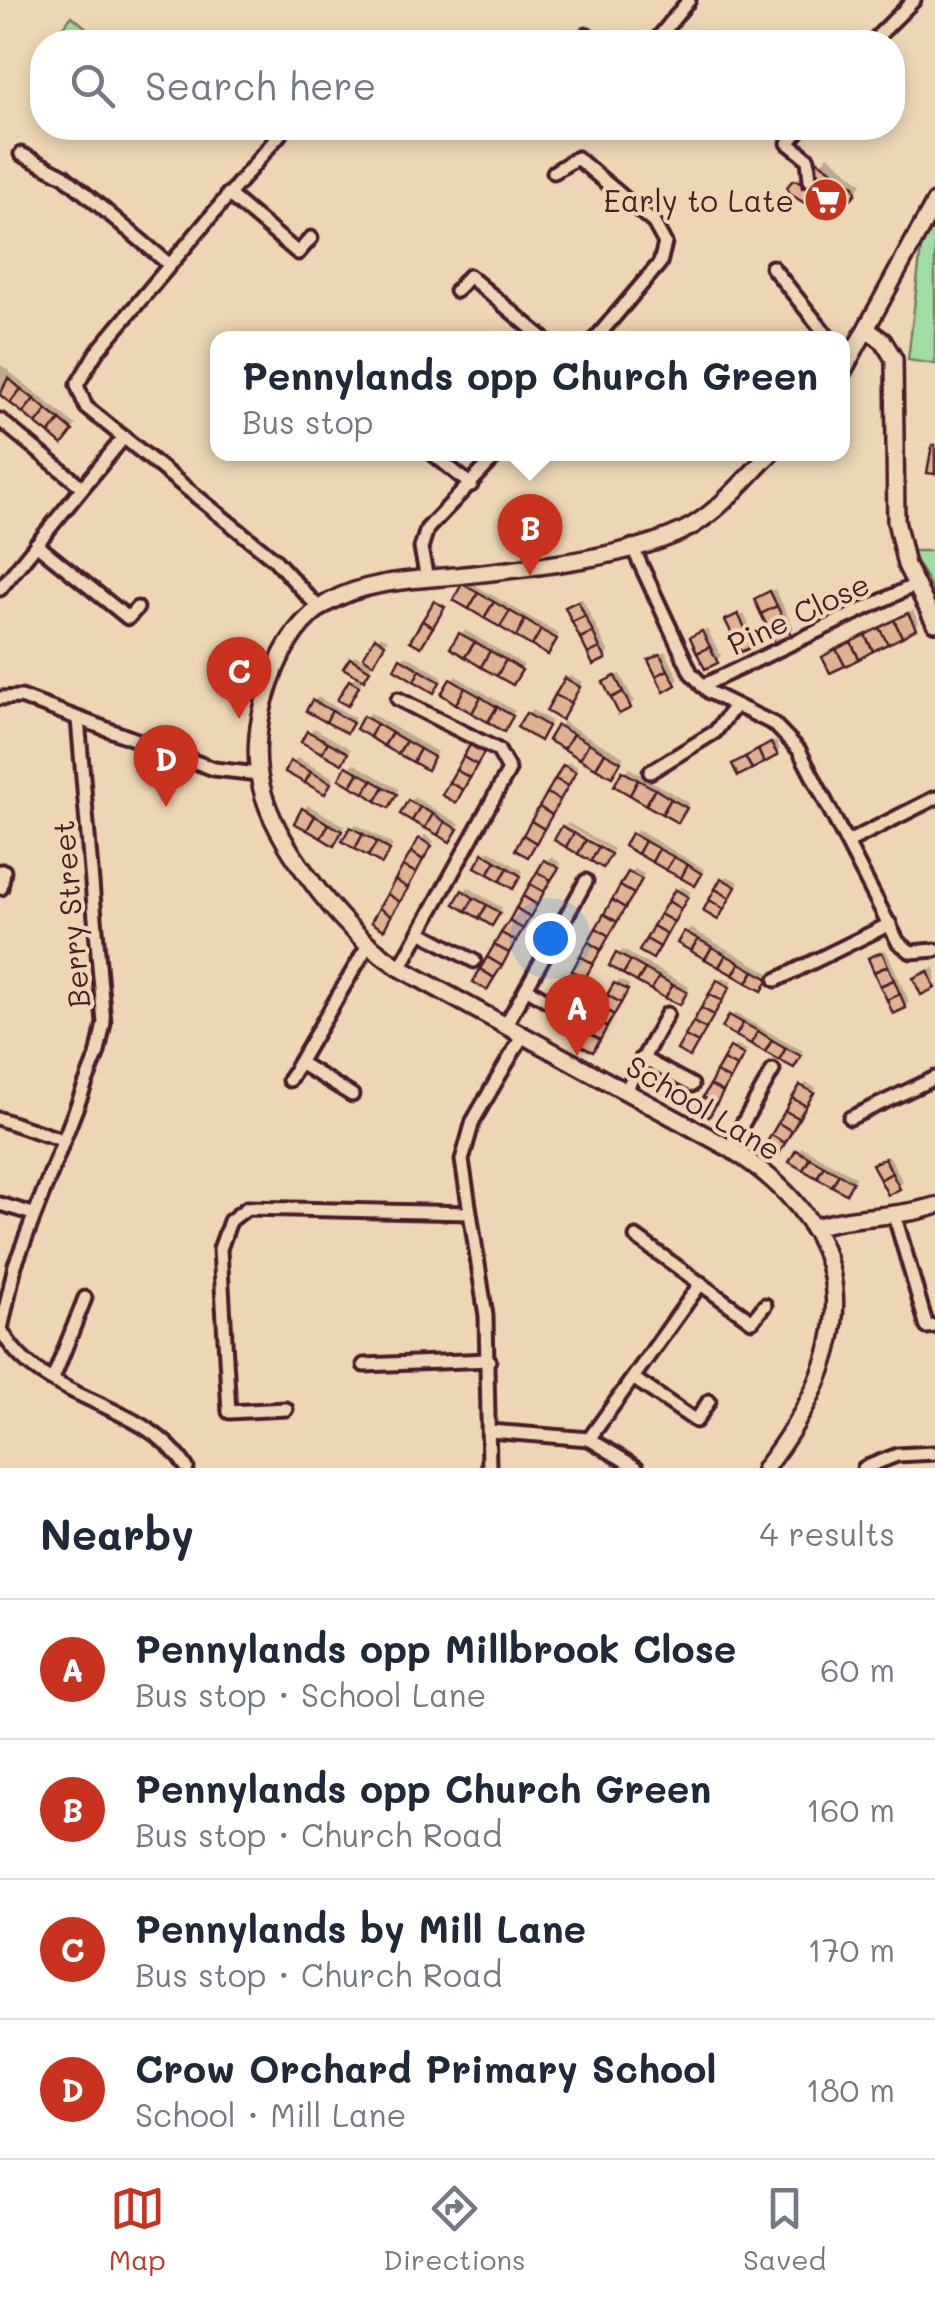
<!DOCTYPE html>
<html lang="en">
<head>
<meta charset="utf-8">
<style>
	:root { --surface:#fff; --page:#f2f2f3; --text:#1f2937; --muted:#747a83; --line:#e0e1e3; --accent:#c8321e }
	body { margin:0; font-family:Mali,sans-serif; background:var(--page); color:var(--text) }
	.you { position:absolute; left:550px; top:938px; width:35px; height:35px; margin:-25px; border:8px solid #fff; border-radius:50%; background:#1a73e8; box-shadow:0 0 0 15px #1a73e833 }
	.badge { display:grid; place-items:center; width:65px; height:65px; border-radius:50%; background:var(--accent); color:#fff; font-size:32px; font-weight:700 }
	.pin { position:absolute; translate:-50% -82px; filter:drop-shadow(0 2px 5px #0008) }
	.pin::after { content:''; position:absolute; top:52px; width:35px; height:30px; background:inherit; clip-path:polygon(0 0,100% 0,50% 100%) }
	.popup { position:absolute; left:210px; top:331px; width:640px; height:130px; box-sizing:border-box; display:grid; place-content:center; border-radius:20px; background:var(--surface); filter:drop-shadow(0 2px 8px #0005); font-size:32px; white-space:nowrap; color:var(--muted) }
	.popup b { font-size:38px; color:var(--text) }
	.popup::after { content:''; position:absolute; left:50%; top:100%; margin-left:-20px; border:20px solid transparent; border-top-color:var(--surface) }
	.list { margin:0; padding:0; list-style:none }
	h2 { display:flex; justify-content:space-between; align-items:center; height:130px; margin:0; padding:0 40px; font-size:42px }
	h2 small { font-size:32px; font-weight:400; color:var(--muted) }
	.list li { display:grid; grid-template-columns:65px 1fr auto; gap:30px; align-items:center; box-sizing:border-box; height:140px; padding:0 40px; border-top:2px solid var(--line) }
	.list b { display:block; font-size:38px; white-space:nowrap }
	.list p { margin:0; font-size:32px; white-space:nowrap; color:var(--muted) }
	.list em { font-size:32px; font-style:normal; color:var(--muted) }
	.icon { flex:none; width:55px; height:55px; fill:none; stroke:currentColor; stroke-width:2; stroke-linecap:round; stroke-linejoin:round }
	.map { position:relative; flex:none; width:935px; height:1468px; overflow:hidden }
	.search { position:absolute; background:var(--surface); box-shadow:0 5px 15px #0003; left:30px; right:30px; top:30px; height:110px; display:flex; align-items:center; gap:25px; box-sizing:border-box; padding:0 35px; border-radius:40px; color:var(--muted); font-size:38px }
	.sheet { height:690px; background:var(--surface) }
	nav { display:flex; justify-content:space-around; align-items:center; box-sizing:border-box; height:140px; border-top:2px solid var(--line); background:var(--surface); font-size:28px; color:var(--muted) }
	nav a { display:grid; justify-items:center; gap:5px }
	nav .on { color:var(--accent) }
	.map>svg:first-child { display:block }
	.green { fill:#a0dca3; stroke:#757e67; stroke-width:2.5 }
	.shadow { fill:#0003 }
	.building { fill:#dfb293; stroke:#4a1f2b; stroke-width:2.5 }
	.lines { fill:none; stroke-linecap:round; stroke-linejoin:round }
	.minor-casing { stroke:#4a1f2b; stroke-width:19 }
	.tertiary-casing { stroke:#4a1f2b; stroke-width:22 }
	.minor { stroke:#ecd6b5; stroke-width:11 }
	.tertiary { stroke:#ecd6b5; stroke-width:15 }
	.labels { text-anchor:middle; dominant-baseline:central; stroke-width:8; stroke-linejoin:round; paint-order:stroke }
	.poi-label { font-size:30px; fill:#4a1f2b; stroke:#ecd6b5; text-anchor:end }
	.street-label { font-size:30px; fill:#4a1f2b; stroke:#ecd6b5 }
</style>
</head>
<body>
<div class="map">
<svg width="935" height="1468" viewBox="0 0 935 1468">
	<rect width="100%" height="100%" fill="#ecd6b5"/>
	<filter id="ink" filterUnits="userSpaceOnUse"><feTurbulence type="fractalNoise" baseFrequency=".01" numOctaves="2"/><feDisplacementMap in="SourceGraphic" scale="20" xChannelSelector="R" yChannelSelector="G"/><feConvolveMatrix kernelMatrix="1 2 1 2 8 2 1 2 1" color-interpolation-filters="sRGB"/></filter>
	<g filter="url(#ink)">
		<!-- green -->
		<g class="green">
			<polygon points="72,16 103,42 50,42"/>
			<polygon points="935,218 935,364 908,360 921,248"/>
			<polygon points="910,551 935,551 935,594"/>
		</g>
		<!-- shadow -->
		<g class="shadow">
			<polygon points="828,155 862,184 851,196 837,189 826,205 810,207 791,187 802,174 809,182 824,181 825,173 816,168"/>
			<polygon points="0,364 76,425 62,442 0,392"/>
			<polygon points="468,581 559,634 552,648 456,599"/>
			<polygon points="775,589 794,628 776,639 757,600"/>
			<polygon points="582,598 609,653 604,657 568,607"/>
			<polygon points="913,610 919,623 915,627 825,657"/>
			<polygon points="744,614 756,639 752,643 730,621"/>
			<polygon points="707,629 721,656 716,661 693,638"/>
			<polygon points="465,630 524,665 517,678 461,634"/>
			<polygon points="381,635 388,639 351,699 351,681 358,674 352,659 356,655 364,660"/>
			<polygon points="665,651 679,679 675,683 651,660"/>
			<polygon points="406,655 443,677 438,685 402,659"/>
			<polygon points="620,674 634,701 630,706 610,678"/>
			<polygon points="456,676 515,711 507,724 452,680"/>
			<polygon points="571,676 583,682 565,712 567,680"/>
			<polygon points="318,697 355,718 351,726 314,702"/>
			<polygon points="532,710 551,721 544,733 528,714"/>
			<polygon points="370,713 437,752 431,762 365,718"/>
			<polygon points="563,722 624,757 616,770 559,726"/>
			<polygon points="314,728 351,749 342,761 309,733"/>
			<polygon points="776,741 780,749 776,753 739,760"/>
			<polygon points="297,758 334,778 325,791 293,763"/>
			<polygon points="569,762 578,767 532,849 565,766"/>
			<polygon points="353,763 399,789 393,800 342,778"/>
			<polygon points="629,768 689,803 682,816 617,785"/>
			<polygon points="414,797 460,824 454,835 410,802"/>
			<polygon points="308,805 345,826 338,838 304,810"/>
			<polygon points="568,823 614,849 612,852 566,825"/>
			<polygon points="356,824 393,845 386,857 352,828"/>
			<polygon points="638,830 704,869 699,879 633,835"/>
			<polygon points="425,835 434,841 388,922 421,840"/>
			<polygon points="489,850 523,871 517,882 485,855"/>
			<polygon points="551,857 561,863 491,983 546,861"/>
			<polygon points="635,869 644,874 581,985 630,873"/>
			<polygon points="727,876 739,882 722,912 723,880"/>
			<polygon points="681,886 691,892 657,952 677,891"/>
			<polygon points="468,887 502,908 496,918 464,892"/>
			<polygon points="690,928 771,974 766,984 686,932"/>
			<polygon points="623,950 689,987 683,998 618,954"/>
			<polygon points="886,950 909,1001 904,1006 871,959"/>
			<polygon points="935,967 935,986 922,992 916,978"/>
			<polygon points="723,977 732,982 694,1050 719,981"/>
			<polygon points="620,980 630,985 597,1045 616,984"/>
			<polygon points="735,1013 803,1051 798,1061 731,1017"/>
			<polygon points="737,1045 747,1050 709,1114 732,1049"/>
			<polygon points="806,1083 816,1088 778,1153 802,1087"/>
			<polygon points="802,1147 856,1177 850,1187 846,1191 798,1151"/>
			<polygon points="889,1155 903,1182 898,1187 875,1164"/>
		</g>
		<!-- building -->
		<g class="building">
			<polygon points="818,161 854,186 856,193 851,199 834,191 833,201 817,211 790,194 787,187 793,180 801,182 802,188 821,186 822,175 815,174 813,167"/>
			<polygon points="8,378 21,389 10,403 0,395"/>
			<polygon points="21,389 34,399 23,413 10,403"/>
			<polygon points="34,399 47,410 36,424 23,413"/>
			<polygon points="47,410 60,420 49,434 36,424"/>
			<polygon points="60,420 73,431 62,445 49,434"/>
			<polygon points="932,445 935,445 935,474 927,473"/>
			<polygon points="462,584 478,593 469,609 453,600"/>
			<polygon points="770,591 777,606 761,614 754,599"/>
			<polygon points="478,593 494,602 484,618 469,609"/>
			<polygon points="434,601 445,607 433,627 422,621"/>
			<polygon points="578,601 585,616 572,622 565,607"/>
			<polygon points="494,602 510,611 500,627 484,618"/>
			<polygon points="777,606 784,620 768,628 761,614"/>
			<polygon points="510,611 525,620 516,637 500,627"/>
			<polygon points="908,613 916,629 902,637 894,620"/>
			<polygon points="738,614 746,630 733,636 725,620"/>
			<polygon points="585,616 593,632 580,638 572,622"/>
			<polygon points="525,620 541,630 532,646 516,637"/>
			<polygon points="784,620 791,635 775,643 768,628"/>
			<polygon points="894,620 902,637 888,644 879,628"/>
			<polygon points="422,621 433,627 421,647 410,641"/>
			<polygon points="879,628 888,644 873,651 865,635"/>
			<polygon points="541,630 557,639 548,655 532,646"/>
			<polygon points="746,630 754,646 741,652 733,636"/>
			<polygon points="702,631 710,647 697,653 690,637"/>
			<polygon points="593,632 600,648 588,654 580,638"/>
			<polygon points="459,633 475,642 465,657 450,648"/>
			<polygon points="865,635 873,651 859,659 851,642"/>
			<polygon points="375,637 385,644 373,664 363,657"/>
			<polygon points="475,642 490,651 481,667 465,657"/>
			<polygon points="851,642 859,659 845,666 836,649"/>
			<polygon points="710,647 718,663 705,669 697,653"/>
			<polygon points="600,648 606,659 593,665 588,654"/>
			<polygon points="836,649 845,666 830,673 822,657"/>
			<polygon points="490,651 506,660 497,676 481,667"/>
			<polygon points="660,654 668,670 656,676 648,660"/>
			<polygon points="350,658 370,670 364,680 343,668"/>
			<polygon points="400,658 420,670 414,681 394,669"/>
			<polygon points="506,660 522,670 513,685 497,676"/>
			<polygon points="420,670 440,682 434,693 414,681"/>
			<polygon points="668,670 676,685 664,692 656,676"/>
			<polygon points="615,676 623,692 611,698 603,682"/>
			<polygon points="565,678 580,687 571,703 555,695"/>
			<polygon points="450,679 465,688 456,704 441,694"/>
			<polygon points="349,680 359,686 348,706 337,700"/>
			<polygon points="465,688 481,697 472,713 456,704"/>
			<polygon points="623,692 631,708 619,714 611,698"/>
			<polygon points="555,695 571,703 562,720 546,711"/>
			<polygon points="481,697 497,707 488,722 472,713"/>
			<polygon points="312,700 332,711 326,722 306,711"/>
			<polygon points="497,707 513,716 504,732 488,722"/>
			<polygon points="332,711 353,723 347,733 326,722"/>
			<polygon points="526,713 548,726 540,741 517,727"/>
			<polygon points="363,716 377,724 370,737 356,729"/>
			<polygon points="377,724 392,733 384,746 370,737"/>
			<polygon points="557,725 573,734 564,749 548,740"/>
			<polygon points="307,731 328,742 322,753 301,742"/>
			<polygon points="392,733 406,741 398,754 384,746"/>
			<polygon points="573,734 589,743 580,759 564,749"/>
			<polygon points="406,741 420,749 413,762 398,754"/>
			<polygon points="328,742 348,753 342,764 322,753"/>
			<polygon points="589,743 605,753 596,768 580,759"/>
			<polygon points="771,743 778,755 764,763 758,750"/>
			<polygon points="470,745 484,753 477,765 463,757"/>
			<polygon points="420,749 434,757 427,770 413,762"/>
			<polygon points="758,750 764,763 752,769 745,757"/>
			<polygon points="605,753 621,762 612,777 596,768"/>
			<polygon points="463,757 477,765 470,778 456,770"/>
			<polygon points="745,757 752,769 738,776 732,764"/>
			<polygon points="290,761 311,772 305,783 285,772"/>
			<polygon points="563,765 576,772 568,786 555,779"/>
			<polygon points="346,766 359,773 351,786 339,779"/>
			<polygon points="456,770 470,778 463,790 449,782"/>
			<polygon points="622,771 638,780 630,795 614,786"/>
			<polygon points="311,772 331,783 325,794 305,783"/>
			<polygon points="359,773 372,780 364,793 351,786"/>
			<polygon points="555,779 568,786 560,800 547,793"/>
			<polygon points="372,780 384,787 376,801 364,793"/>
			<polygon points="638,780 655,789 646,805 630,795"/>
			<polygon points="449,782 463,790 456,803 442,795"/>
			<polygon points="384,787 397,794 389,808 376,801"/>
			<polygon points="655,789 671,799 662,814 646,805"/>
			<polygon points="547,793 560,800 552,815 539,807"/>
			<polygon points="671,799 687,808 678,823 662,814"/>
			<polygon points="408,800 420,807 412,821 400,814"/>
			<polygon points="420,807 433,814 425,828 412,821"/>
			<polygon points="539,807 552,815 544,829 531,821"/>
			<polygon points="302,808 315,816 307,830 294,823"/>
			<polygon points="433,814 445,822 438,835 425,828"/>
			<polygon points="315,816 329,824 321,838 307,830"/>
			<polygon points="531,821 544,829 536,843 523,835"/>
			<polygon points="445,822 458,829 450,842 438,835"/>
			<polygon points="329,824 342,831 334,846 321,838"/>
			<polygon points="562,826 574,833 566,847 554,840"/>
			<polygon points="350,827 363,834 355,849 342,841"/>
			<polygon points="574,833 586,840 578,854 566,847"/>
			<polygon points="631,833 645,841 638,854 624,846"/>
			<polygon points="363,834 377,842 368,856 355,849"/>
			<polygon points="523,835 536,843 528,857 515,850"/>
			<polygon points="419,838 432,846 423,860 411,852"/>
			<polygon points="586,840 599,847 591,861 578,854"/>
			<polygon points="645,841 659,849 652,862 638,854"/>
			<polygon points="377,842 390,850 382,864 368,856"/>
			<polygon points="599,847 611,854 603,868 591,861"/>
			<polygon points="659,849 674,857 666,870 652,862"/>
			<polygon points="411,852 423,860 416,873 403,866"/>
			<polygon points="483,853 496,861 488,874 475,867"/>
			<polygon points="674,857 688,865 681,878 666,870"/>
			<polygon points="544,860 559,868 551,880 537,872"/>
			<polygon points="496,861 508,868 500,881 488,874"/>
			<polygon points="688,865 702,874 695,886 681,878"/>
			<polygon points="403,866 416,873 408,888 395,880"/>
			<polygon points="508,868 521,876 513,889 500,881"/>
			<polygon points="537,872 551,880 544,892 530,884"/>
			<polygon points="628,872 642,879 634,894 620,886"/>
			<polygon points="721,878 736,887 730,898 715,889"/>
			<polygon points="395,880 408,888 400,902 387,894"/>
			<polygon points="530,884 544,892 537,905 523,896"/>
			<polygon points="620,886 634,894 625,908 612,900"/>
			<polygon points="675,889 688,897 681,909 668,901"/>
			<polygon points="715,889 730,898 724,909 709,900"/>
			<polygon points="462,890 474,898 466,911 454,904"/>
			<polygon points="387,894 400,902 391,916 379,908"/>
			<polygon points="523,896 537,905 530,917 516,908"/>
			<polygon points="474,898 487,905 479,918 466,911"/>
			<polygon points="612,900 625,908 617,922 604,914"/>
			<polygon points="709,900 724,909 718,920 703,911"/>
			<polygon points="668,901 681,909 674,922 660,914"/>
			<polygon points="487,905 500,913 492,926 479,918"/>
			<polygon points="379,908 391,916 384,930 371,922"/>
			<polygon points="516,908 530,917 523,929 509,921"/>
			<polygon points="604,914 617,922 609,936 596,928"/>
			<polygon points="660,914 674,922 667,934 653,926"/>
			<polygon points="509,921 523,929 516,941 501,933"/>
			<polygon points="653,926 667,934 660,947 646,939"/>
			<polygon points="596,928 609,936 601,950 588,942"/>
			<polygon points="684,931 698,939 691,951 677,943"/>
			<polygon points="501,933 516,941 509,953 494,945"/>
			<polygon points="646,939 660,947 653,959 639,951"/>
			<polygon points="698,939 712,947 705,959 691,951"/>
			<polygon points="588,942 601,950 593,964 580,956"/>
			<polygon points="494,945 509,953 502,966 487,957"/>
			<polygon points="712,947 726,955 719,967 705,959"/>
			<polygon points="882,952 888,966 874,972 868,958"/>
			<polygon points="616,953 631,961 623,974 609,966"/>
			<polygon points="726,955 740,963 733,975 719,967"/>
			<polygon points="580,956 593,964 585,978 572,971"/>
			<polygon points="487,957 502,966 494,978 480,969"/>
			<polygon points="631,961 645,969 637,982 623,974"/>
			<polygon points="740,963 754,971 747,983 733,975"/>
			<polygon points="888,966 894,980 880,986 874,972"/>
			<polygon points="480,969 494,978 487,990 473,982"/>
			<polygon points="645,969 659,977 651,990 637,982"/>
			<polygon points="572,971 585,978 577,992 564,985"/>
			<polygon points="754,971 769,979 762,991 747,983"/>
			<polygon points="928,971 935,988 921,995 913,978"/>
			<polygon points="659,977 673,985 665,998 651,990"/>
			<polygon points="717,980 730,987 722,1001 709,994"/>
			<polygon points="894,980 900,994 887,1000 880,986"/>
			<polygon points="614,983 628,990 621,1003 607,995"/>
			<polygon points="673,985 687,992 680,1005 665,998"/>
			<polygon points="709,994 722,1001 714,1015 701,1008"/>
			<polygon points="900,994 906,1008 893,1014 887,1000"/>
			<polygon points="607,995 621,1003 614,1015 600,1007"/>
			<polygon points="600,1007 614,1015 607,1027 593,1020"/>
			<polygon points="701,1008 714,1015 706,1029 693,1022"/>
			<polygon points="729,1015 743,1023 736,1036 722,1028"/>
			<polygon points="593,1020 607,1027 600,1040 586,1032"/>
			<polygon points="693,1022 706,1029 698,1043 685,1036"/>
			<polygon points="743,1023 758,1031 751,1044 736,1036"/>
			<polygon points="758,1031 772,1040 765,1052 751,1044"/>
			<polygon points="586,1032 600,1040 593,1052 579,1045"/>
			<polygon points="685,1036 698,1043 690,1057 677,1050"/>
			<polygon points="772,1040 786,1048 779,1060 765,1052"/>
			<polygon points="730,1047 744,1055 737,1067 723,1060"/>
			<polygon points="786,1048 801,1056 794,1068 779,1060"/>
			<polygon points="723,1060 737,1067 730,1080 716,1072"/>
			<polygon points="716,1072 730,1080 723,1092 710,1085"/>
			<polygon points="710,1085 723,1092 716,1105 703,1097"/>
			<polygon points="800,1085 814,1093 806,1106 792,1098"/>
			<polygon points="703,1097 716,1105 709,1117 696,1110"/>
			<polygon points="792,1098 806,1106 799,1118 785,1111"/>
			<polygon points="785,1111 799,1118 792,1131 778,1123"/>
			<polygon points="778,1123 792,1131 785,1143 771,1135"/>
			<polygon points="771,1135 785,1143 778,1156 764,1148"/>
			<polygon points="796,1150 810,1158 803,1170 789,1162"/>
			<polygon points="810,1158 824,1166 817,1178 803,1170"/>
			<polygon points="885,1158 892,1173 880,1180 872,1164"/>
			<polygon points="824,1166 839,1174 832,1186 817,1178"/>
			<polygon points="892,1173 900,1189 888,1195 880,1180"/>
			<polygon points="839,1174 853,1182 846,1194 832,1186"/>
		</g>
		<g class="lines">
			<defs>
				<g id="minor">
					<polyline points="581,42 587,35 596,42"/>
					<polyline points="655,42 689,0"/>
					<polyline points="872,42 914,0"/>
					<polyline points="285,128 96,353 77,385 86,407 274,559 319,608"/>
					<polyline points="801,128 788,143 808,159 810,180"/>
					<polyline points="21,154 64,176 170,265"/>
					<polyline points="554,172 577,158 654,223 665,243 660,263 596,338"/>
					<polyline points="228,194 298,253 311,238"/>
					<polyline points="772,267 829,338"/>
					<polyline points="456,291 469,276 543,338"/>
					<polyline points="0,420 82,487"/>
					<polyline points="433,454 471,485"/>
					<polyline points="36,544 128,618 137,608"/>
					<polyline points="632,546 691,673 709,692 774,724 799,750 898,942 911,952 935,950"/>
					<polyline points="427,579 421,548 427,529 498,454"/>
					<polyline points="0,589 124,437"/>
					<polyline points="702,686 915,585"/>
					<polyline points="0,698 21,697 214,769 258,774"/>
					<polyline points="398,699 498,750 509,770 400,968"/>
					<path d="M78 719 104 1023 98 1052 15 1265 1 1329C36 1402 144 1399 187 1468"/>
					<polyline points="650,772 715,732 735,706"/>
					<polyline points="848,842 935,798"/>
					<polyline points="0,871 4,871 1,888"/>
					<polyline points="420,932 474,961"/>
					<polyline points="776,980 890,924"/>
					<polyline points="526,988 572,1015"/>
					<polyline points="505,1026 586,881"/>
					<polyline points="642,1058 692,1085"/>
					<polyline points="300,1063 352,1095"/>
					<polyline points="289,1080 368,945"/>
					<polyline points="626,1090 667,1014"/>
					<polyline points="850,1118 935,1078"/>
					<polyline points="0,1119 62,1140"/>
					<polyline points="729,1148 773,1070"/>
					<polyline points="0,1204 33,1214"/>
					<polyline points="895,1217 927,1327 935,1326"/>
					<polyline points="636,1237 752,1321 765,1305"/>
					<polyline points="364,1365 489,1360"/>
					<polyline points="633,1378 696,1421 709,1401"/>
					<polyline points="53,1379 85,1298"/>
					<polyline points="286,1409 229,1412 220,1249 230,1221 247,1208 469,1213"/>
					<polyline points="489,1431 589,1439 637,1468"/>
					<polyline points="589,1439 701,1283"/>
					<polyline points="489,1468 486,1316 462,1160 473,1121 523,1035"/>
					<polyline points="864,1468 897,1455 935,1453"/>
				</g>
				<g id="tertiary">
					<polyline points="869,331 883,341 894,359 896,521 906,565 935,623"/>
					<polyline points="842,373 935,202"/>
					<path d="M812 1228C853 1214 894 1219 935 1206"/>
					<path d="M765 1468C857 1349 870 1236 729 1148L400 968C362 943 335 914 309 878 260 811 242 761 271 680 282 649 300 618 329 602 366 581 413 580 455 576 520 569 636 558 692 526 722 508 746 478 770 454"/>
				</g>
			</defs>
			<!-- minor casing -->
			<use href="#minor" class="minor-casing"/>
			<!-- tertiary casing -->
			<use href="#tertiary" class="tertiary-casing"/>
			<!-- minor -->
			<use href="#minor" class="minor"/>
			<!-- tertiary -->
			<use href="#tertiary" class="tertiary"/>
		</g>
	</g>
	<!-- icons -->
	<defs>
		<symbol id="supermarket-disc" viewBox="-11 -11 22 22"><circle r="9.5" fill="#c8321e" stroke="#ecd6b5"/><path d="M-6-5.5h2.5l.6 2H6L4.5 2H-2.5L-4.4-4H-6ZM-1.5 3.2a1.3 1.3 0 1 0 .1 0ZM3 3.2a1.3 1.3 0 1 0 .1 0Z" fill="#fff"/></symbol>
	</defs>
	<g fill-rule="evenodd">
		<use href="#supermarket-disc" x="801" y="175" width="50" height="50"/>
	</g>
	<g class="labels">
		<!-- poi labels -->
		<g class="poi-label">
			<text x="794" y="200">Early to Late</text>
		</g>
		<!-- street labels -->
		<g class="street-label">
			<text transform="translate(798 613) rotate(-25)">Pine Close</text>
			<text transform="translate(70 914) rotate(-95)">Berry Street</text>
			<text transform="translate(704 1107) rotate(31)">School Lane</text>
		</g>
	</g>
</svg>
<div class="you"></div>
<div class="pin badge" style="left:577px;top:1056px">A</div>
<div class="pin badge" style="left:530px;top:576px">B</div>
<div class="popup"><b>Pennylands opp Church Green</b>Bus stop</div>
<div class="pin badge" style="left:239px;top:719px">C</div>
<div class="pin badge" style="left:166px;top:807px">D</div>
<div class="search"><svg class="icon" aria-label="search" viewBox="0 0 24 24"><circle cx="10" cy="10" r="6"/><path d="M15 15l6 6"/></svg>Search here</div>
</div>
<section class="sheet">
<h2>Nearby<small>4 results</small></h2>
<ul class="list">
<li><span class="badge">A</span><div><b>Pennylands opp Millbrook Close</b><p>Bus stop · School Lane</p></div><em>60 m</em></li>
<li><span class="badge">B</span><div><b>Pennylands opp Church Green</b><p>Bus stop · Church Road</p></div><em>160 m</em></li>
<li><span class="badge">C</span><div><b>Pennylands by Mill Lane</b><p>Bus stop · Church Road</p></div><em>170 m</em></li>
<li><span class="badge">D</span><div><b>Crow Orchard Primary School</b><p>School · Mill Lane</p></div><em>180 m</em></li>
</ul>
</section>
<nav>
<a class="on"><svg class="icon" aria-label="map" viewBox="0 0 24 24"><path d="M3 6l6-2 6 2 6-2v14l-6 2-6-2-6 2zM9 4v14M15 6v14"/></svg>Map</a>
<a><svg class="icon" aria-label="directions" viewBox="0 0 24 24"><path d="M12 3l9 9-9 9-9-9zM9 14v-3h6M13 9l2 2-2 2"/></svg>Directions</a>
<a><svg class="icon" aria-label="saved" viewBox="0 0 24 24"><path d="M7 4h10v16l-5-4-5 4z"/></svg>Saved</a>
</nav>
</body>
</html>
